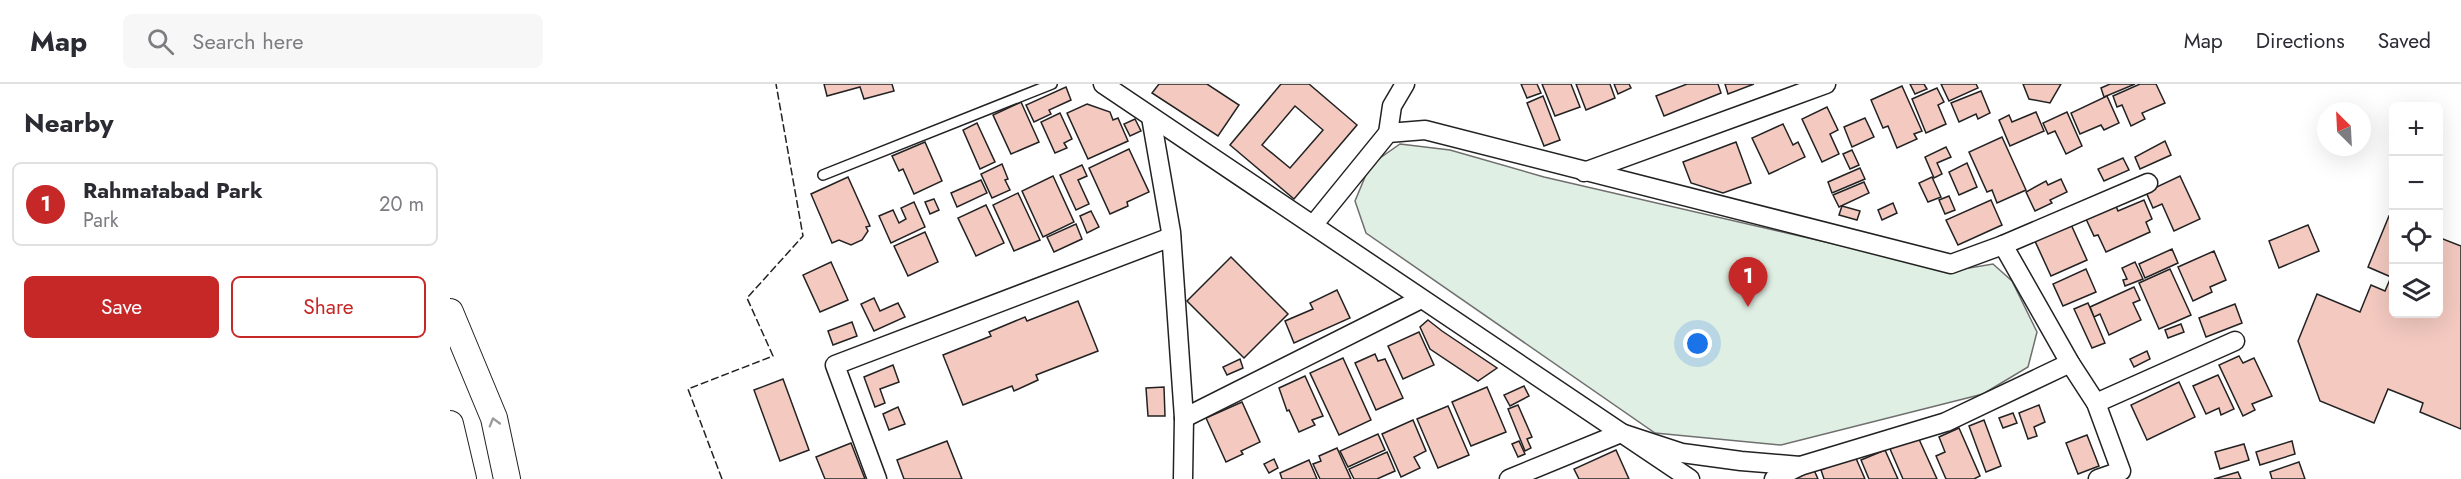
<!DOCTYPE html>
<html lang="en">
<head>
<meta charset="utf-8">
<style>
	:root { --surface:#fff; --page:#f7f7f7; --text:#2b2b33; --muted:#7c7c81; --line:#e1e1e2; --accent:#c62828 }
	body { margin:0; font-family:Jost,sans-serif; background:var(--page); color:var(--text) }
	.controls { position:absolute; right:18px; top:18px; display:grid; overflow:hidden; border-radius:9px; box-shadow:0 6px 24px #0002 }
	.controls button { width:54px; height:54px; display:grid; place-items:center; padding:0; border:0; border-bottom:2px solid var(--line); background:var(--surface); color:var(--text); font:30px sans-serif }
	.compass { position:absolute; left:1867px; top:18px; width:54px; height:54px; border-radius:50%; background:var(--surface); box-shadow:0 6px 24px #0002; rotate:336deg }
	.you { position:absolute; left:1248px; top:260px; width:21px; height:21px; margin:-15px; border:4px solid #fff; border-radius:50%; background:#1a73e8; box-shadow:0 0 0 9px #1a73e833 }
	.badge { display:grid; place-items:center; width:39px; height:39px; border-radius:50%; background:var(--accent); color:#fff; font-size:20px; font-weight:700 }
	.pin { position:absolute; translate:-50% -50px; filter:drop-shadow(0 2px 3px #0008) }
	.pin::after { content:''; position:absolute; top:32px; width:21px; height:18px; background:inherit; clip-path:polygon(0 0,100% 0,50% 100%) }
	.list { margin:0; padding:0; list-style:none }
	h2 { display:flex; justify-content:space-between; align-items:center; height:78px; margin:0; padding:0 24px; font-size:26px }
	h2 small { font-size:20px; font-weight:400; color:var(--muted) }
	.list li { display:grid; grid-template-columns:39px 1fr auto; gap:18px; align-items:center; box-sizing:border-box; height:84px; margin:0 12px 12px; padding:0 12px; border:2px solid var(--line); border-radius:9px }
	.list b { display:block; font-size:22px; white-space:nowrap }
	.list p { margin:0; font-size:20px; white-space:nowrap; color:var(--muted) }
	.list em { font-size:20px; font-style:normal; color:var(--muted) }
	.actions { display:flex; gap:12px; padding:18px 24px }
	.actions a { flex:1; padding:14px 0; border:2px solid var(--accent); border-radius:9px; text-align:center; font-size:21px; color:var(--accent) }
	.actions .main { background:var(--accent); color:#fff }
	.icon { flex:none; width:33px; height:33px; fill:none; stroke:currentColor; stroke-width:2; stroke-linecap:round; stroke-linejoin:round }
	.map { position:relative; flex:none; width:2011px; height:395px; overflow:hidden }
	header { display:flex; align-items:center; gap:36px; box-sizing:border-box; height:84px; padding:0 30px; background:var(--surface); border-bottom:2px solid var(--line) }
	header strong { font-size:28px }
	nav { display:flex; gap:33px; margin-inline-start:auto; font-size:21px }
	.search { width:420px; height:54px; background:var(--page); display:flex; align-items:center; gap:15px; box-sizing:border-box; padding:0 21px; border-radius:9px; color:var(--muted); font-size:22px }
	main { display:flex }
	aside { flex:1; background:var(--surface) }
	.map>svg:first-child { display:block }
	.green { fill:#e0efe3; stroke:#6f6f6f; stroke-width:1.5 }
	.building { fill:#f3c9c0; stroke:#222; stroke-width:1.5; fill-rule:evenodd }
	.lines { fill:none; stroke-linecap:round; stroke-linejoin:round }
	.lane-casing { stroke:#222; stroke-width:12 }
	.street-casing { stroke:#222; stroke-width:21 }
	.secondary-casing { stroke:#222; stroke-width:28 }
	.lane { stroke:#fff; stroke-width:9 }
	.street { stroke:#fff; stroke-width:18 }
	.secondary { stroke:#fff; stroke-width:26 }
	.fence { stroke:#222; stroke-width:1.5; stroke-dasharray:8 3; stroke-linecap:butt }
	.oneway { stroke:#9c9c9c }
</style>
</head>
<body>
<header>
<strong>Map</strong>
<div class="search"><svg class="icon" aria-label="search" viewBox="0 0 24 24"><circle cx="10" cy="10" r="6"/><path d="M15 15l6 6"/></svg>Search here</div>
<nav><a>Map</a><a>Directions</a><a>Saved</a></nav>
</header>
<main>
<aside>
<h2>Nearby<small></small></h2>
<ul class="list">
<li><span class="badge">1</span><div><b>Rahmatabad Park</b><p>Park</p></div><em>20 m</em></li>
</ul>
<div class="actions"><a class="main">Save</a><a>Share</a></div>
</aside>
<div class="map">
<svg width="2011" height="395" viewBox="0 0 2011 395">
	<rect width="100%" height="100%" fill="#fff"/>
	<!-- green -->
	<polygon class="green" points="950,60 1000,66 1094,93 1501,187 1543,180 1562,197 1587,248 1578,283 1533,310 1331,361 1205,349 916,149 905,117 920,81"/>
	<!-- building -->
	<g class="building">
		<polygon points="374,0 442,0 444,7 414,15 410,3 377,12"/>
		<polygon points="709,0 757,0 789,21 768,52 702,9"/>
		<path d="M831 0H859L907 41 844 115 780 61ZM845 22 873 46 840 84 812 61Z"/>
		<polygon points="1071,0 1087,0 1091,9 1077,14"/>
		<polygon points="1092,0 1121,0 1130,23 1105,32"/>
		<polygon points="1126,0 1160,0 1165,14 1136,26"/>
		<polygon points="1164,0 1179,0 1181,4 1168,10"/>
		<polygon points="1237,0 1268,0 1271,9 1214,32 1206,12"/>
		<polygon points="1275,0 1304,0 1278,10"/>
		<polygon points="1460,0 1474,0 1477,5 1465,10"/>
		<polygon points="1491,0 1526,0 1528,4 1499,17"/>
		<polygon points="1573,0 1611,0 1600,19 1579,15"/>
		<polygon points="1660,0 1685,0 1654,13 1651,4"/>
		<polygon points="1690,0 1706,0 1715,19 1692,29 1695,35 1681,42 1672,21 1667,23 1663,12"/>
		<polygon points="1452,2 1472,47 1464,50 1467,55 1447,64 1438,42 1433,44 1421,16"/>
		<polygon points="616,3 621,16 599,26 601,30 584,38 576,21"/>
		<polygon points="1487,4 1494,18 1488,21 1496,40 1476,49 1462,15"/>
		<polygon points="1531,7 1540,29 1528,35 1526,30 1509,38 1501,19"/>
		<polygon points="1093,12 1110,56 1094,62 1077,19"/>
		<polygon points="1657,12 1669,39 1654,46 1651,41 1630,50 1621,29"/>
		<polygon points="571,18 589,58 561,70 543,31"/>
		<polygon points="637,20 660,28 663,36 668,34 678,57 638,75 617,29"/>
		<polygon points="1377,23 1388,46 1380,50 1389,70 1372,78 1352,35"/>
		<polygon points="1586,28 1594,47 1560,62 1549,36 1559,31 1562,38"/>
		<polygon points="1617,28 1632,62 1616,70 1605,47 1598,50 1593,39"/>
		<polygon points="610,29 622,55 614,59 617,64 605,69 591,38"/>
		<polygon points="1415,34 1424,53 1402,63 1394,43"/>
		<polygon points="685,35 691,47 680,52 674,40"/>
		<polygon points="527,39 545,78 530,85 513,46"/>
		<polygon points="1333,40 1343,61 1348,58 1355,73 1319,90 1302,54"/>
		<polygon points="1552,53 1576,106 1547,119 1542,106 1537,108 1519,68"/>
		<polygon points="1715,57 1721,71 1690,85 1685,73"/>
		<polygon points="475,58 492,97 464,110 453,85 449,87 442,72"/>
		<polygon points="1286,58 1301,99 1273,109 1241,99 1233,78"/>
		<polygon points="1496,63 1501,73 1487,79 1492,90 1484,94 1475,73"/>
		<polygon points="679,65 699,108 677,118 678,122 660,130 639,84"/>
		<polygon points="1402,66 1409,81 1400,85 1393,70"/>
		<polygon points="1673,74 1679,86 1654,97 1648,85"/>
		<polygon points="1517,79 1527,103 1509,111 1499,88"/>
		<polygon points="552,80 558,95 555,96 560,106 542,114 531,90"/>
		<polygon points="632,81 637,92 628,96 639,120 626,126 610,91"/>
		<polygon points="1410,84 1415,95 1382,109 1378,98"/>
		<polygon points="603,92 624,138 593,153 572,107"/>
		<polygon points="1730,92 1750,135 1724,147 1712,120 1703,124 1696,108"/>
		<polygon points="398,93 420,142 416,143 418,147 412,156 401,161 389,156 382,159 361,110"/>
		<polygon points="1482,93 1491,113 1478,118 1469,99"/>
		<polygon points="1611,95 1617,108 1600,116 1602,119 1585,127 1576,108 1596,97 1598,101"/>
		<polygon points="531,96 537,109 507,123 501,109"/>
		<polygon points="1414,98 1419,109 1389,123 1383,111"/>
		<polygon points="568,109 590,156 564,167 543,121"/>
		<polygon points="1499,112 1505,126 1495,130 1489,116"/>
		<polygon points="484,115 489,126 480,130 475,118"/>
		<polygon points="1541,116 1552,141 1508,161 1496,136"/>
		<polygon points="1694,116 1702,135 1696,138 1700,148 1656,168 1648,151 1644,152 1636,135 1666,122 1668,127"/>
		<polygon points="464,118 475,143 441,159 429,132 443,126 449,139 456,135 451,124"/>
		<polygon points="1443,119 1447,129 1432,136 1428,126"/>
		<polygon points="536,121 554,159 526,172 508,134"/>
		<polygon points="1392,122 1410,127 1407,136 1389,131"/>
		<polygon points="641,127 649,143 637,149 630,132"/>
		<polygon points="1939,132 1944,134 1944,230 1988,230 1988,153 2011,162 2011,345 1970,328 1973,319 1938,305 1924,339 1870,317 1848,257 1867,210 1910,228 1921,201 1935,207 1941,193 1918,183"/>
		<polygon points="1619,136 1637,176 1601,192 1584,155"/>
		<polygon points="626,140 632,155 604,168 597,153"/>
		<polygon points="1858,141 1869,167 1829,184 1819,157"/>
		<polygon points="475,148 488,178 458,192 444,162"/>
		<polygon points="1722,165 1728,179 1695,194 1689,180"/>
		<polygon points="1764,167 1776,196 1760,203 1762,208 1743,217 1728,183"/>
		<polygon points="781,173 838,230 794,274 737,217"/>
		<polygon points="381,178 398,216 370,228 353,191"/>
		<polygon points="1685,178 1693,195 1675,202 1673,196 1677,195 1672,184"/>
		<polygon points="1636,185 1646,208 1613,222 1603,200"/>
		<polygon points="1720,185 1741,231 1709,245 1689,199"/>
		<polygon points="1684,203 1690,216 1683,219 1691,236 1659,251 1650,230 1644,233 1640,223"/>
		<polygon points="887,206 900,234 844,259 835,237 863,225 860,219"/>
		<polygon points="424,214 430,227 448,219 455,233 424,247 411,220"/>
		<polygon points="628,217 648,267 586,291 588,296 564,307 562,302 513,321 493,271 541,252 539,248 575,233 577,237"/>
		<polygon points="1638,219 1655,259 1642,264 1624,225"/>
		<polygon points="1785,220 1792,239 1756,253 1749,234"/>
		<polygon points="978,236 992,247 1047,284 1028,297 980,265 970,243"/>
		<polygon points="402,238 407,252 383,261 378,247"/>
		<polygon points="1731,240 1734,248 1718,254 1715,246"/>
		<polygon points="969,248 984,281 953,295 938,262"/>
		<polygon points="1697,267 1700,275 1684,283 1680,275"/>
		<polygon points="925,270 928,277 935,275 953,314 926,326 905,279"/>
		<polygon points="1789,272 1793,279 1804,274 1822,312 1802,320 1805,326 1793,332 1769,281"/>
		<polygon points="893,274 921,336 889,351 860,289"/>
		<polygon points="790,275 793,284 777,291 773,283"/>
		<polygon points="443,281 449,298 430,305 435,319 425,323 414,293"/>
		<polygon points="1768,291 1784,325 1771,331 1769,324 1756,330 1743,302"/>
		<polygon points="855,292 873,332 862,336 865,341 849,348 839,326 837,327 829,304"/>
		<polygon points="333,295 359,366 330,377 304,306"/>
		<polygon points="1729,298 1745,333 1697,356 1681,321"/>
		<polygon points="1074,302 1079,312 1060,322 1054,311"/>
		<polygon points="714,303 715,332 698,332 696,304"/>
		<polygon points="1037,303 1056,348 1021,362 1002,318"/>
		<polygon points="792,318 810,358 791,367 793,370 776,378 756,334"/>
		<polygon points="1068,321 1082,353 1077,355 1081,364 1075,367 1058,325"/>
		<polygon points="1589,321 1595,338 1584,343 1587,352 1578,355 1569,329"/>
		<polygon points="998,322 1019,371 988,384 967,335"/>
		<polygon points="448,323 455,340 439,346 433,330"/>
		<polygon points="1563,329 1567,339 1553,344 1549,334"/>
		<polygon points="963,336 976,367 964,373 970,384 951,393 932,350"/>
		<polygon points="1534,336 1551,382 1536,388 1519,342"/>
		<polygon points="1509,344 1530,392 1524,395 1496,395 1486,372 1495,368 1489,353"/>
		<polygon points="928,350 935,366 898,383 890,367"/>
		<polygon points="1637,351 1649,382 1628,390 1616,359"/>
		<polygon points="1468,353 1487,395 1453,395 1440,365"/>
		<polygon points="497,357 512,395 454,395 447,376"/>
		<polygon points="1069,357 1075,370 1068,373 1062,360"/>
		<polygon points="1842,357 1845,370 1810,381 1806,368"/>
		<polygon points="401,359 415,395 375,395 366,373"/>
		<polygon points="1794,360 1799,376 1770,385 1765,368"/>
		<polygon points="887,364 901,395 870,395 863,380 871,377 869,372"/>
		<polygon points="1166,366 1179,395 1129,395 1124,385"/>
		<polygon points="1435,366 1448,395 1419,395 1411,376"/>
		<polygon points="937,368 945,387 927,395 904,395 899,385"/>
		<polygon points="1405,372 1415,395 1374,395 1371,386"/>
		<polygon points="824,375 828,384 819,389 814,380"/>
		<polygon points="859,376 867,395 832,395 830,389"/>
		<polygon points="1849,378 1855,395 1822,395 1820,388"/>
		<polygon points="1364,386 1368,395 1340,395"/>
		<polygon points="1788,388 1791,395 1764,395"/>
	</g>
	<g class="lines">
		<defs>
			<polyline id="lane" points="373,91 602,0"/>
			<g id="street">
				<polyline points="653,0 1240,395"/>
				<polyline points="701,33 721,148 734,334 733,395"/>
				<polyline points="938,49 942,22 955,0"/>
				<polyline points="1134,88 1376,0"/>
				<polyline points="864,140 938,49 975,46 1501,180 1553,161 1698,99"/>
				<polyline points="1553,161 1620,279 1646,319 1671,387 1648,395"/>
				<polyline points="1646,319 1785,257"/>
				<polyline points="734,334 971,215"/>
				<polyline points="427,395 385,281 721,153"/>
				<polyline points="1059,395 1171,349 1232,369 1291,377 1350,382"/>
				<polyline points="1324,395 1350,382 1496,338 1620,279"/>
			</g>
			<g id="secondary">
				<polyline points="0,228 44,334 57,395"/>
				<polyline points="0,340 13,395"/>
			</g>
		</defs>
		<!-- lane casing -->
		<use href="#lane" class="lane-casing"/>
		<!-- street casing -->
		<use href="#street" class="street-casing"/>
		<!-- secondary casing -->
		<use href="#secondary" class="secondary-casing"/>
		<!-- lane -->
		<use href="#lane" class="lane"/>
		<!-- street -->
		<use href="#street" class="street"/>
		<!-- secondary -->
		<use href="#secondary" class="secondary"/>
		<!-- fence -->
		<polyline class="fence" points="272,395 238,305 323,272 297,214 353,152 326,0"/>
	</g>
	<!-- one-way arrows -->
	<defs><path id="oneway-chevron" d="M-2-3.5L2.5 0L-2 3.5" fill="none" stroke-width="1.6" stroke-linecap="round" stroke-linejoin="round" transform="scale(1.5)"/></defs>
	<use class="oneway" href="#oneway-chevron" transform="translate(44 338) rotate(-106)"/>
</svg>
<div class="controls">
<button>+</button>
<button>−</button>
<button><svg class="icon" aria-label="locate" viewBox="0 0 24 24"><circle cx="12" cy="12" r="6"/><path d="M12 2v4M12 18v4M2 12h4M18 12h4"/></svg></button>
<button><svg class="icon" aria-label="layers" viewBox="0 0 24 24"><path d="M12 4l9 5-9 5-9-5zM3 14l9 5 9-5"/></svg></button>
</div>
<svg class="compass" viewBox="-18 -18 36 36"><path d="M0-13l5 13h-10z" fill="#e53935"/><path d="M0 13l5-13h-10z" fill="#7c7c81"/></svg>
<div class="you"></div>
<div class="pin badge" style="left:1298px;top:223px">1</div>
</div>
</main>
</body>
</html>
